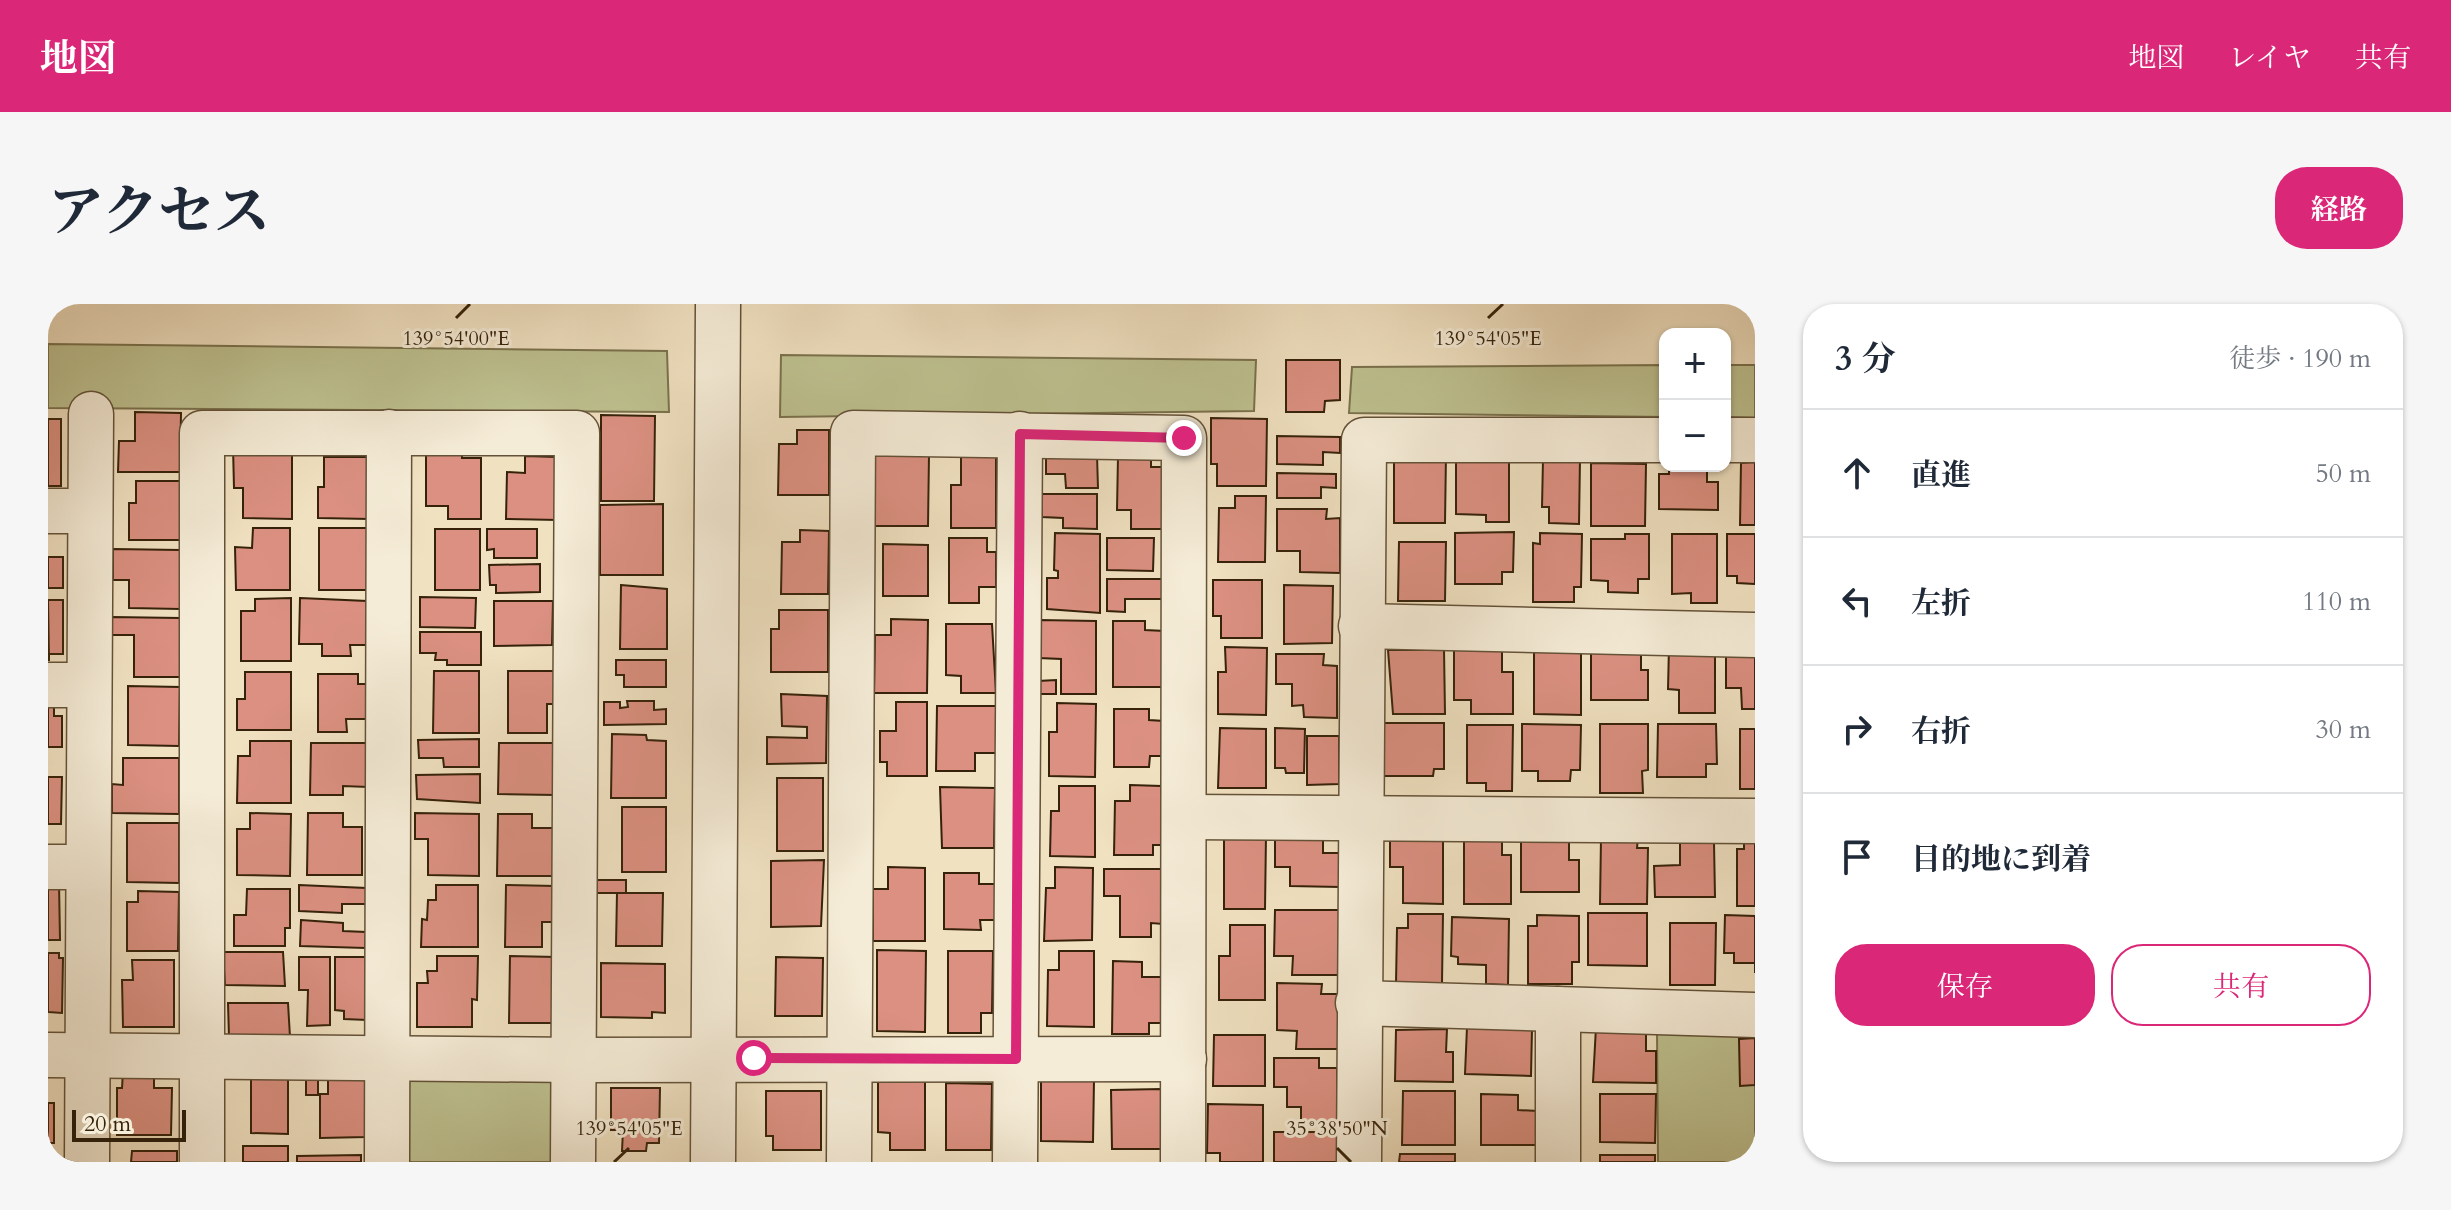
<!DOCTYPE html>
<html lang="ja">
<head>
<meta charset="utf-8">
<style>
	:root { --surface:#fff; --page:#f6f6f7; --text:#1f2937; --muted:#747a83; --line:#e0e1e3; --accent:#db2777 }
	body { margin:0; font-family:Cardo,"Noto Serif JP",serif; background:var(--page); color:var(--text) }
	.controls { position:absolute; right:24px; top:24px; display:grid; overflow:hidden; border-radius:16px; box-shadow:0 2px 6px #0004 }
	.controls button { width:72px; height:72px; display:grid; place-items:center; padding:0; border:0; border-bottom:2px solid var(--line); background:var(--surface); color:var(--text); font:40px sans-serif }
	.scale { position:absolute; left:24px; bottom:20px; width:114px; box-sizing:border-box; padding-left:8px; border:4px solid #36220a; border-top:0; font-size:22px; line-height:28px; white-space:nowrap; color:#36220a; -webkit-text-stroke:6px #f5ecd7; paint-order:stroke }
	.stop { position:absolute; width:24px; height:24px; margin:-18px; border:6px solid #db2777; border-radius:50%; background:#fff }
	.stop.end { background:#db2777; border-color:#fff; box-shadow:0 2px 8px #0008 }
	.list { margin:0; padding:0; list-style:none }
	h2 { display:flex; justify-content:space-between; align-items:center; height:104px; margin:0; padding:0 32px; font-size:34px }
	h2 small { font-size:26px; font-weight:400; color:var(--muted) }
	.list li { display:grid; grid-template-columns:52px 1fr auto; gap:24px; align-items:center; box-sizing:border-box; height:128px; padding:0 32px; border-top:2px solid var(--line) }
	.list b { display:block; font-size:30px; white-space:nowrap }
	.list em { font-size:26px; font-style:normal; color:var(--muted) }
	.actions { display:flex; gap:16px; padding:24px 32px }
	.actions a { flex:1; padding:18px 0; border:2px solid var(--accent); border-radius:32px; text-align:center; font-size:28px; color:var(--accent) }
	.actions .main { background:var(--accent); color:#fff }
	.icon { flex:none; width:44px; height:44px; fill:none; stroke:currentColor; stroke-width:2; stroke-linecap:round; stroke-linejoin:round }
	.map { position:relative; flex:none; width:1707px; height:858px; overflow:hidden; border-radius:32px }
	header { display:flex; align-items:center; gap:48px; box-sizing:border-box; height:112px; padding:0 40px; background:var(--accent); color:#fff }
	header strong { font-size:38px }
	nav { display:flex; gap:44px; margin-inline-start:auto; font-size:28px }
	.intro { display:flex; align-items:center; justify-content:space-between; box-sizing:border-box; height:192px; padding:0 48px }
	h1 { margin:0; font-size:56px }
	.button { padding:20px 36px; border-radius:32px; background:var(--accent); color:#fff; font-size:28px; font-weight:700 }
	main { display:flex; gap:48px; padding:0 48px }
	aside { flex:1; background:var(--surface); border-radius:32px; box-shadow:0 2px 6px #0004 }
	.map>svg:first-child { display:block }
	.green { fill:#bec190; stroke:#7a724d; stroke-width:2 }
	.building { fill:#db9081; stroke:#36220a; stroke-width:2 }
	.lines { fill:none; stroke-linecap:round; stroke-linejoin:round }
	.minor-casing { stroke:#645238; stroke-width:47 }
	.minor { stroke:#f5ecd7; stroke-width:44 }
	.route { stroke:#db2777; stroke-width:10 }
	.ticks { fill:none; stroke:#36220a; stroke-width:3 }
	.ticks-label { font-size:20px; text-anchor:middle; fill:#36220a; stroke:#f5ecd7; stroke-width:6; stroke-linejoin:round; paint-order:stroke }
</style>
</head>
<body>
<header>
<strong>地図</strong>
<nav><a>地図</a><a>レイヤ</a><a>共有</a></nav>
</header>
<div class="intro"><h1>アクセス</h1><a class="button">経路</a></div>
<main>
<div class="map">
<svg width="1707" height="858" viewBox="0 0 1707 858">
	<rect width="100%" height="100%" fill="#f0e1c1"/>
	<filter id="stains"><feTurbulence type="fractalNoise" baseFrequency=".0025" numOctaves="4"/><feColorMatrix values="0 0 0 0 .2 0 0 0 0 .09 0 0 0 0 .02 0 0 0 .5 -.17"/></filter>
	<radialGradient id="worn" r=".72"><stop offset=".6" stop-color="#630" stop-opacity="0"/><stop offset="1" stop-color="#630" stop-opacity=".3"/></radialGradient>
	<!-- green -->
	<g class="green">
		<polygon points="0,40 619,47 621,108 0,104"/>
		<polygon points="733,51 1208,56 1206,107 732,113"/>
		<polygon points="1617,61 1617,113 1301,109 1304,63"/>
		<polygon points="1677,61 1707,61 1707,114 1677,113"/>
		<polygon points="1707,726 1707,858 1610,858 1609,727"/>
		<polygon points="497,769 509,782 508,858 358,858 359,780 371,770"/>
	</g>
	<!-- building -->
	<g class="building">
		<polygon points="1238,56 1292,56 1292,96 1277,97 1276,108 1238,108"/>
		<polygon points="87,108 133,109 132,168 70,168 71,137 87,137"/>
		<polygon points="553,111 607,112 606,197 553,197"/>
		<polygon points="1163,114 1219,115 1218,182 1169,182 1169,160 1163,160"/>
		<rect x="0" y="115" width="13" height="67"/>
		<polygon points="749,126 781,126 781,191 730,191 731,140 749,140"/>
		<polygon points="1229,132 1292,133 1292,149 1275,148 1275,161 1229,160"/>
		<polygon points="185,143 244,143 244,215 195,214 195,184 186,184"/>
		<polygon points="378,144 414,144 414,154 433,154 433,215 400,215 400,202 378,202"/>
		<polygon points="827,150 881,151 880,222 827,222"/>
		<polygon points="998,150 1049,151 1050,184 1018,184 1017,170 998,170"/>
		<polygon points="1346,150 1398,150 1397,219 1346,219"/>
		<polygon points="477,152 510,153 510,216 458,215 459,168 477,169"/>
		<polygon points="1070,152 1103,152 1103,163 1118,163 1118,225 1083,225 1083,206 1069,206"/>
		<polygon points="276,153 322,153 321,215 270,214 270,183 276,183"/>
		<polygon points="913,153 948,153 948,224 903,224 903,181 913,181"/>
		<polygon points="1408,153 1461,154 1461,218 1438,218 1438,211 1408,210"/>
		<polygon points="1495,155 1532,155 1531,220 1501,219 1501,203 1494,203"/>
		<polygon points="1707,158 1707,221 1692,221 1693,159"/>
		<polygon points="1543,159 1598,160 1597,222 1543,222"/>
		<polygon points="1621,162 1659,162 1659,178 1670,178 1670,206 1611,205 1611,170 1621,170"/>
		<polygon points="1229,169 1288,170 1288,184 1273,183 1273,194 1229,194"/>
		<polygon points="88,177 133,177 133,236 81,236 81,199 88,199"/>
		<polygon points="994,190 1049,190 1049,225 1015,224 1015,214 994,213"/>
		<polygon points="1187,192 1218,192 1217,258 1170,258 1171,204 1187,204"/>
		<polygon points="615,200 615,271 552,271 552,201"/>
		<polygon points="1229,205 1279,205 1278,215 1292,214 1292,269 1252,268 1252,247 1229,247"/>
		<polygon points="205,224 242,224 242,286 188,286 187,243 204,244"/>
		<rect x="271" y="224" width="48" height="62"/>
		<rect x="387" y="225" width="45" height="61"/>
		<polygon points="439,225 489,225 489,254 446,254 446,245 439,246"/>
		<polygon points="752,226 781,227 780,290 733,290 734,238 752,238"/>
		<polygon points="1466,228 1465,268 1454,268 1454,280 1407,280 1407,229"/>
		<polygon points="1007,229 1052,230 1052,309 999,305 999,274 1010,274 1010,267 1006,266"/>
		<polygon points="1492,229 1534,230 1533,283 1526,283 1526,298 1485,298 1485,239 1492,240"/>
		<polygon points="1577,230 1601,230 1601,275 1590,275 1590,289 1560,288 1560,277 1543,276 1543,235 1577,235"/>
		<polygon points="1624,230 1669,230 1669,299 1643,299 1643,289 1624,290"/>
		<polygon points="1679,230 1707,230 1707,280 1689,279 1689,272 1679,272"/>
		<polygon points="901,234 939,234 939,248 948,248 948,283 931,283 931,299 901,299"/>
		<polygon points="1059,234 1106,234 1105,267 1059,266"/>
		<polygon points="1351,238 1398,238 1397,297 1350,297"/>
		<polygon points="835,240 880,241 880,292 835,292"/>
		<polygon points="65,245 132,246 132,305 81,304 81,276 65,276"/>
		<rect x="0" y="253" width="15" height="31"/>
		<polygon points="492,260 492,288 448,289 448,281 442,281 441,261"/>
		<polygon points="1059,275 1115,275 1115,295 1077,295 1077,308 1059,307"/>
		<polygon points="1165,276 1214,276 1214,334 1173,334 1173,312 1165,312"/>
		<polygon points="573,281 619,285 619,345 572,345"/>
		<polygon points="1236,281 1285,282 1284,339 1236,340"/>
		<polygon points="372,293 428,294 427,324 372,323"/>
		<polygon points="243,294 243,357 193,357 193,307 207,307 207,295"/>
		<polygon points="252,294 319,297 319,341 302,341 303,352 274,352 274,340 251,340"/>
		<polygon points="0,296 15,296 15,350 1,350 1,357"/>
		<polygon points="446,297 505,297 504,341 446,342"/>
		<polygon points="731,306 780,306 780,368 723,368 723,325 731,325"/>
		<polygon points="64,313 132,314 132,373 86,373 86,331 64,331"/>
		<polygon points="843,315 880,316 879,389 826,389 827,331 843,331"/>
		<polygon points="991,316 1048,317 1048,390 1013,390 1013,355 991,354"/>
		<polygon points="1065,317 1097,317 1097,326 1117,327 1116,383 1065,383"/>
		<polygon points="898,320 944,320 948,389 913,389 913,372 898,371"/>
		<polygon points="372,328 433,328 433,361 399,361 399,356 387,356 388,349 372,349"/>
		<polygon points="1486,342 1533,342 1533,411 1486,410"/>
		<polygon points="1543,342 1593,343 1593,366 1600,366 1600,396 1543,396"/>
		<polygon points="1621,342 1667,343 1667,409 1631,409 1631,386 1620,385"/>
		<polygon points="1177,343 1219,344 1218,411 1170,410 1170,368 1178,368"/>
		<polygon points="1340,346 1396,346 1397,410 1345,410"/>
		<polygon points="1406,346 1454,346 1454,368 1465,368 1465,410 1423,410 1423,396 1406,396"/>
		<polygon points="1228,350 1276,350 1275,361 1289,362 1289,414 1256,413 1255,401 1244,402 1244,380 1228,380"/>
		<polygon points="1678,350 1707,350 1707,405 1694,405 1693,384 1678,384"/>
		<polygon points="568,356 618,356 618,383 576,383 576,371 568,371"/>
		<polygon points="386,367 431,367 431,429 385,429"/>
		<polygon points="460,367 508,367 509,400 499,400 499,429 460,429"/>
		<polygon points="197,368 243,368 243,426 189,426 189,395 197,395"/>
		<polygon points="270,370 310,370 310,380 320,380 320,415 298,415 299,428 270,428"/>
		<polygon points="1008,376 1008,390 990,390 990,377"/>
		<polygon points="80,382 132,383 131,442 80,441"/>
		<polygon points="733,390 779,392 778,459 719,460 719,433 759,434 759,423 734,422"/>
		<polygon points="0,396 6,396 6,412 14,412 14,443 0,443"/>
		<polygon points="579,397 606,397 606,406 618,405 618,420 556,421 556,398 572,398 572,404 580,403"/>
		<polygon points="848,398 879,398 879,472 839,472 839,458 832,458 832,427 848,427"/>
		<polygon points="1009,399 1048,400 1047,473 1001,472 1001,428 1009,428"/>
		<polygon points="889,402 948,402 948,449 927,449 927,467 888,467"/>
		<polygon points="1066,405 1101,405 1101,416 1116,417 1116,452 1102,452 1101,463 1066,463"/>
		<polygon points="1336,419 1396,419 1396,465 1386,465 1385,472 1336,472"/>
		<polygon points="1474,420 1533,421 1532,466 1523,466 1522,477 1490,477 1490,467 1474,467"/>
		<polygon points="1552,420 1600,420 1600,466 1594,467 1595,489 1552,489"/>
		<polygon points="1610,420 1668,420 1669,460 1658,460 1658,473 1609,473"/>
		<polygon points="1419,421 1465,421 1464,487 1438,487 1438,479 1419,479"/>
		<polygon points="1172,424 1218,425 1218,484 1170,484"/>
		<polygon points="1227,424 1257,425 1256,469 1238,469 1237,464 1227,464"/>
		<rect x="1692" y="425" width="15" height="60"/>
		<polygon points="564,430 598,431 599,436 618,437 618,494 563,494"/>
		<polygon points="1259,432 1291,432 1291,480 1259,481"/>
		<polygon points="431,435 431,463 396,463 395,454 371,454 370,436"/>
		<polygon points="202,437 243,437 243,499 189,499 190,452 202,452"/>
		<polygon points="263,439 320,439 320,483 295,482 295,491 262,491"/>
		<polygon points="451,439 507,439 507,491 450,490"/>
		<polygon points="75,454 131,454 131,510 64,509 64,480 75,481"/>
		<polygon points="432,470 432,499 369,495 368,471"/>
		<polygon points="0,473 14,473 13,520 0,520"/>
		<rect x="729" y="474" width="46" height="73"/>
		<polygon points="1082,481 1113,482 1113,541 1105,541 1105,551 1066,551 1067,497 1082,497"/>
		<polygon points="1011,482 1047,482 1047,553 1002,552 1003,507 1011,507"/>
		<polygon points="892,483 947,484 946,544 894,544"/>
		<rect x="574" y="503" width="44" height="65"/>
		<polygon points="202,509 243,510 242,572 189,571 189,525 202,525"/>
		<polygon points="260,509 295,509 295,523 314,523 314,571 259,571"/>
		<polygon points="367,509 431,510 431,572 380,571 380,535 367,535"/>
		<polygon points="450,510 484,510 484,524 507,524 507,572 449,572"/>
		<polygon points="79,519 131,519 131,579 79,578"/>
		<polygon points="1176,530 1218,531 1217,605 1176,605"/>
		<polygon points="1227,531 1275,531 1275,549 1293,549 1292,583 1242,582 1242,563 1227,563"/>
		<polygon points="1416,532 1454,532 1454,551 1463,551 1463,600 1416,600"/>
		<polygon points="1473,532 1521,533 1521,556 1531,556 1531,588 1473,588"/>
		<polygon points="1395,533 1395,600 1355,599 1355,563 1342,563 1342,534"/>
		<polygon points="1553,534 1590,534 1589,544 1600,544 1599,600 1552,600"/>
		<polygon points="1696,535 1707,535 1707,602 1689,602 1689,545 1696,545"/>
		<polygon points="1632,539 1666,539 1667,593 1607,593 1606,562 1632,561"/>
		<polygon points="776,556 773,622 723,623 723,557"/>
		<polygon points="840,563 877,564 877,637 825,637 825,585 840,585"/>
		<polygon points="1007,563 1045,564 1044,636 996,637 998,584 1007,584"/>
		<polygon points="1056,565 1115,565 1115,620 1103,619 1103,633 1072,633 1072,592 1056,592"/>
		<polygon points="896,569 931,569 931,580 947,580 947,616 932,616 933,626 896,625"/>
		<rect x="549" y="576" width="29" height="13"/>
		<polygon points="0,579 11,579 12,636 0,636"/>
		<polygon points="251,581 318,584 318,600 294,600 294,609 251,607"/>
		<polygon points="388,581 430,581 430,643 373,643 374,615 379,616 380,596 388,596"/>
		<polygon points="458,581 507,582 506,618 494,618 494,643 457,643"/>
		<polygon points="199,585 242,585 242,624 237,624 237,642 186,642 186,611 198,611"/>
		<polygon points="90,587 131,588 130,647 79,647 79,598 90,598"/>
		<polygon points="569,589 615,589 614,642 568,642"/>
		<polygon points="1227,606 1291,606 1291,671 1244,671 1245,652 1226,652"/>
		<polygon points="1540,609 1599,609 1599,662 1540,661"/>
		<polygon points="1360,610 1395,610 1394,679 1348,679 1349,624 1360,624"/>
		<polygon points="1489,611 1531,612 1531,658 1524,658 1524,680 1480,680 1480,622 1489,622"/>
		<polygon points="1677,611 1707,612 1707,669 1707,659 1686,659 1686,649 1676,649"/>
		<polygon points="1404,613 1461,615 1460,681 1438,680 1438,661 1410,660 1410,653 1403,652"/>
		<polygon points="253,616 295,619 295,627 318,628 317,644 252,642"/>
		<polygon points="1622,619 1668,619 1667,681 1622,681"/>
		<polygon points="1182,621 1217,621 1217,696 1171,696 1171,652 1182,652"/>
		<polygon points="829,646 878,647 877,728 829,727"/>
		<polygon points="900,647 945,647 944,709 933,709 933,729 900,729"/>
		<polygon points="1011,647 1046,647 1046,723 999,722 1000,666 1011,666"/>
		<polygon points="175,648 235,648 237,682 177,681"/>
		<polygon points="0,649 11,649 11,654 15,654 14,709 0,708"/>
		<polygon points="389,652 430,652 429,696 424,695 424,723 369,723 369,679 380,679 379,667 389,667"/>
		<polygon points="462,652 508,653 507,719 461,719"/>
		<polygon points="251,653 282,653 282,721 259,722 260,686 251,686"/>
		<polygon points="287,653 319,653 319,716 296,715 296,707 287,706"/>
		<polygon points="728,653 775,654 774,712 727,712"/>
		<polygon points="84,656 126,656 126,723 75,723 74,676 85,676"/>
		<polygon points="1065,657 1094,658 1094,673 1115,673 1114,719 1101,719 1101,730 1064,730"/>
		<polygon points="553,659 617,660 617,709 604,708 604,714 553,713"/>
		<polygon points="1229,679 1274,680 1273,690 1290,690 1290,745 1248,745 1249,727 1229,726"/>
		<polygon points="180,699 240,699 242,733 181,733"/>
		<polygon points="1419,723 1484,725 1483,772 1417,770"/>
		<polygon points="1548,723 1598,724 1598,747 1608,747 1608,779 1545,778"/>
		<polygon points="1399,725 1398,748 1405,748 1405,778 1347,777 1348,726"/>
		<polygon points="1166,731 1217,731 1217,782 1165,782"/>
		<polygon points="1707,734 1707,781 1692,782 1691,735"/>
		<polygon points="1226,754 1271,754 1271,764 1289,764 1289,819 1253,819 1253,803 1239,803 1239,783 1226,783"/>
		<polygon points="240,766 240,830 203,829 203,767"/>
		<polygon points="75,767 106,768 106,784 124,784 123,831 69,831 69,784 74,784"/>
		<rect x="258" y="770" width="12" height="21"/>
		<polygon points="830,772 877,772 877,846 842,846 842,829 830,828"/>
		<polygon points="280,776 318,776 318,833 272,834 272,790 280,790"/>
		<polygon points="993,776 1046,776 1045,838 993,837"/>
		<polygon points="898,779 944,780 943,846 898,846"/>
		<polygon points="563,784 612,784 611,839 599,839 598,847 574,847 575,826 563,826"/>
		<polygon points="1113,785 1113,845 1064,845 1063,786"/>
		<polygon points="718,787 773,787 773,846 725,846 725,832 718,832"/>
		<polygon points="1355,787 1407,787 1407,841 1354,841"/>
		<polygon points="1433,790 1470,791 1470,806 1490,807 1490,841 1433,841"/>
		<polygon points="1552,790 1608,790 1607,839 1552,838"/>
		<rect x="0" y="799" width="6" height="40"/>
		<polygon points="1160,800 1215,801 1215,858 1172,858 1172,849 1159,849"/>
		<rect x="1226" y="828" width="64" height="30"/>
		<rect x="195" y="842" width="45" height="16"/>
		<polygon points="84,847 129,847 129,858 83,858"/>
		<polygon points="1352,850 1407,850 1407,858 1351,858"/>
		<polygon points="313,851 313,858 249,858 249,852"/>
		<rect x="1552" y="851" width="55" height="7"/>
	</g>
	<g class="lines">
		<defs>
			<g id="minor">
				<polyline points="1677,136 1707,136"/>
				<polyline points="0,207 42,207"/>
				<polyline points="1313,322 1707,331"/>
				<polyline points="0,381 40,381"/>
				<polyline points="1136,513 1707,517"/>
				<polyline points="0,563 39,563"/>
				<polyline points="1310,699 1707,711"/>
				<polyline points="1510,705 1510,858"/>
				<polyline points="0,751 527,756 1136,755"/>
				<polyline points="39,858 43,110"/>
				<polyline points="154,858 154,129 529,129 525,858"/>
				<polyline points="339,858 341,128"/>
				<polyline points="665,858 670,0"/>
				<polyline points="801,858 805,129 1136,134 1135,858"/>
				<polyline points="967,858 972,130"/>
				<polyline points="1311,858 1316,136 1617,136"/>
			</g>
		</defs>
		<!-- minor casing -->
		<use href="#minor" class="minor-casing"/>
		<!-- minor -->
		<use href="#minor" class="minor"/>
	</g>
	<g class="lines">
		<!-- route -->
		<polyline class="route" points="706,754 968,755 972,130 1136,134"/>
	</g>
	<!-- ticks -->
	<path class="ticks" d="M408 14 422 0M1440 14 1455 0M1289 844 1303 858M566 858 581 844"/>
	<g class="ticks-label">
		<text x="408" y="41">139°54'00"E</text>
		<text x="1440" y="41">139°54'05"E</text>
		<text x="1289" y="831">35°38'50"N</text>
		<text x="581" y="831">139°54'05"E</text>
	</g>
	<rect width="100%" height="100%" filter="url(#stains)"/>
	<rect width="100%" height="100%" fill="url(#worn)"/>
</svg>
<div class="controls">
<button>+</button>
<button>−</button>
</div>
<div class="scale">20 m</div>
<div class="stop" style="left:706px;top:754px"></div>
<div class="stop end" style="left:1136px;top:134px"></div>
</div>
<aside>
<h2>3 分<small>徒歩 · 190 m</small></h2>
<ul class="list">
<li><svg class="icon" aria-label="ahead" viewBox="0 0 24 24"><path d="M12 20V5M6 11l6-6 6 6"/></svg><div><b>直進</b></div><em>50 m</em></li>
<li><svg class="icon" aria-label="left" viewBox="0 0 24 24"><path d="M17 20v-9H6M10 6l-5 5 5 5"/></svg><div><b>左折</b></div><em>110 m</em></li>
<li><svg class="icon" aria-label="right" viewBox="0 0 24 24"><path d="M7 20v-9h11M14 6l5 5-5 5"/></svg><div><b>右折</b></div><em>30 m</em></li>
<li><svg class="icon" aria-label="arrive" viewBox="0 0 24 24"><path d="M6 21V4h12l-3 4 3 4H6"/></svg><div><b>目的地に到着</b></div></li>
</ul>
<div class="actions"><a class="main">保存</a><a>共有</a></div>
</aside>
</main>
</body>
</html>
